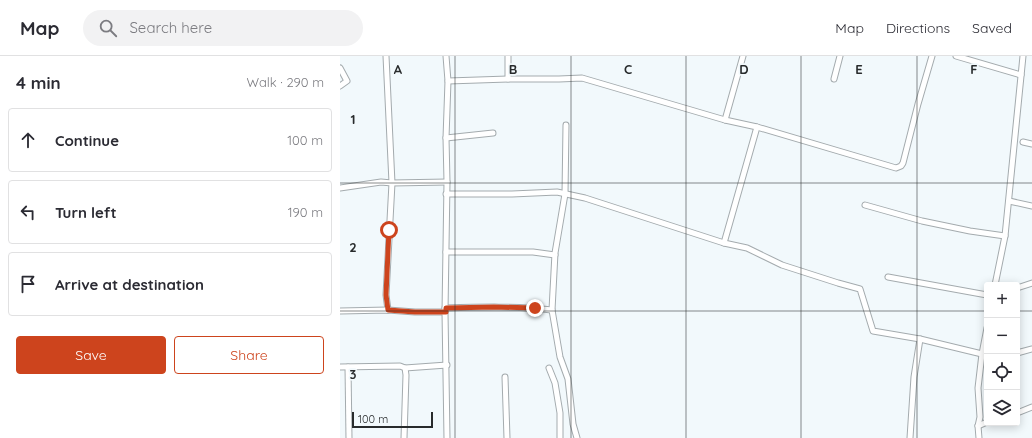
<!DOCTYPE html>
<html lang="en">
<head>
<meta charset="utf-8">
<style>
	:root { --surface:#fff; --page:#f2f2f3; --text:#2b2b33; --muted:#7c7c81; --line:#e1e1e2; --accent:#cd441d }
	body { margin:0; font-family:Quicksand,sans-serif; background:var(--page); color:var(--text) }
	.controls { position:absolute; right:12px; bottom:12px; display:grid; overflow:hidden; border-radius:4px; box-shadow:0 2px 10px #0003 }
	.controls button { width:36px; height:36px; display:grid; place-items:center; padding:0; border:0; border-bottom:1px solid var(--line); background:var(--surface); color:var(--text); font:20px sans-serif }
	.scale { position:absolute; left:12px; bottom:10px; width:81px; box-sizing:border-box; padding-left:4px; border:2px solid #282b2c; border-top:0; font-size:11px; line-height:14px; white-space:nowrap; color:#282b2c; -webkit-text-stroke:3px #f2f9fc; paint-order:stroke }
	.stop { position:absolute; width:12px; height:12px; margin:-9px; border:3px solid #cd441d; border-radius:50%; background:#fff }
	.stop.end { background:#cd441d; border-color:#fff; box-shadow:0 1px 4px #0008 }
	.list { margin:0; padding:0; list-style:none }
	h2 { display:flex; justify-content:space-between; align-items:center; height:52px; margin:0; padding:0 16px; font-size:17px }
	h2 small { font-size:13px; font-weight:400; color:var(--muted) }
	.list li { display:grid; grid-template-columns:26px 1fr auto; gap:12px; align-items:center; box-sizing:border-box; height:64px; margin:0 8px 8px; padding:0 8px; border:1px solid var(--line); border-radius:4px }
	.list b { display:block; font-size:15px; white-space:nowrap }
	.list em { font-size:13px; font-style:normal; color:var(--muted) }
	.actions { display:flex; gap:8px; padding:12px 16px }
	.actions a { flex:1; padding:9px 0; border:1px solid var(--accent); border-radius:4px; text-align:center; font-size:14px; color:var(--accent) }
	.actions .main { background:var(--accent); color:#fff }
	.icon { flex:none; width:22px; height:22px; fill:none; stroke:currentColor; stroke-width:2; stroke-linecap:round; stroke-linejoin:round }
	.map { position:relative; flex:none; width:692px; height:382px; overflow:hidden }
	header { display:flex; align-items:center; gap:24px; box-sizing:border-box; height:56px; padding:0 20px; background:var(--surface); border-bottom:1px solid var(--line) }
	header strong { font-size:19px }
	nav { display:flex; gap:22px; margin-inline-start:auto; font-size:14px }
	.search { width:280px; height:36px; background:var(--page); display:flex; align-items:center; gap:10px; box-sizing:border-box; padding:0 14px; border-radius:22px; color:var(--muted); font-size:15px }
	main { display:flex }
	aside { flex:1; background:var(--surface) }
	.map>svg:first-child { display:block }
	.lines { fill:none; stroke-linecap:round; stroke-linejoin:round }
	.street-casing { stroke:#a4abae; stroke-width:7 }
	.street { stroke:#fff; stroke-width:5 }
	.route { stroke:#cd441d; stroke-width:5 }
	.grid { fill:none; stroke:#282b2c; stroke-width:1; stroke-opacity:0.55 }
	.grid-label { font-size:13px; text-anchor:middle; font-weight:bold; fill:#282b2c; stroke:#f2f9fc; stroke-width:3.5; stroke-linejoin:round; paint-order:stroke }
</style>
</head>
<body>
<header>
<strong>Map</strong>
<div class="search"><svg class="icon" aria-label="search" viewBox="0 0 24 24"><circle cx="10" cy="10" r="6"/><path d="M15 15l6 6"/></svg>Search here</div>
<nav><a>Map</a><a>Directions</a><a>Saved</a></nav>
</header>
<main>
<aside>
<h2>4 min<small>Walk · 290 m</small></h2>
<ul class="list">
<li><svg class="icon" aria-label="ahead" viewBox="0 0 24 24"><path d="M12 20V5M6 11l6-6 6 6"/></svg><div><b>Continue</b></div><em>100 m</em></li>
<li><svg class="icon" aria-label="left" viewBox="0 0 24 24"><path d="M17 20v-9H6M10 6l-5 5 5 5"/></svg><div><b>Turn left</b></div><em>190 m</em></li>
<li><svg class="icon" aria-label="arrive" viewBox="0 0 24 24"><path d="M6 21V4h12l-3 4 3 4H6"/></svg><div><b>Arrive at destination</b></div></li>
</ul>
<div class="actions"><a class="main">Save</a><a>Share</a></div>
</aside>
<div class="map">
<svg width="692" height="382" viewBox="0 0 692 382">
	<rect width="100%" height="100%" fill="#f2f9fc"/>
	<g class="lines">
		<defs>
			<g id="street">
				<polyline points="46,0 52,127 46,239 48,254"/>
				<polyline points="106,0 108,25 106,82 107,126 105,256 107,382"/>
				<polyline points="168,0 168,23"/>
				<polyline points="616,0 681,19"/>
				<polyline points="0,12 7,25 0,30"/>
				<polyline points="494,23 500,0"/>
				<polyline points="108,25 168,23 219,23 242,22 385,64 417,71 556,112 561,110 563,107 578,48 592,0"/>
				<polyline points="385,64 403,0"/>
				<polyline points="226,69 225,138 215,197 212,254 220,301 228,323 233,368 237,382"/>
				<polyline points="106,82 153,77"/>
				<polyline points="683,86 692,88"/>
				<polyline points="0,132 41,126 52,127 107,126"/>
				<polyline points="106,138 172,138 217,136 245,142 384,187 417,71"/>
				<polyline points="669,145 692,150"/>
				<polyline points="525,149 582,165 630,175 665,180"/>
				<polyline points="384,187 407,192 442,209 498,227 520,233 533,275 580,283 642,298 647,298"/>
				<polyline points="106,196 193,196 215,199"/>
				<polyline points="548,221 647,239"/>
				<polyline points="655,229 665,180 683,0"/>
				<polyline points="677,232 692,227"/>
				<path d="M105 252C141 251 177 250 212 254"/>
				<polyline points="0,255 48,254 75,256 105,256"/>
				<polyline points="677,297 692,293"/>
				<polyline points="0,311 60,310 65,312 66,319 64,382"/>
				<polyline points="8,311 9,382"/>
				<polyline points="65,312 107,309"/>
				<polyline points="209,312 215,327 220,357 220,382"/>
				<polyline points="165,321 167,382"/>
				<polyline points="677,357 692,351"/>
				<polyline points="638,370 647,366"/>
				<polyline points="570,382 574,321 580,283"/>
				<polyline points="639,382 638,370 640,361 638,332 642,298 647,272"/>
			</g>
		</defs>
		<!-- street casing -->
		<use href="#street" class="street-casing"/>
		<!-- street -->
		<use href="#street" class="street"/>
	</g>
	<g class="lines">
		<!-- route -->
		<polyline class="route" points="49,174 46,239 48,254 75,256 106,256 106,252 154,251 195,252"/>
	</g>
	<!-- grid -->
	<path class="grid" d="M115 0V382M231 0V382M346 0V382M461 0V382M577 0V382M0 127H692M0 255H647M677 255H692"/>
	<g class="grid-label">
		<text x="58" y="18">A</text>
		<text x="173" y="18">B</text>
		<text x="288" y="18">C</text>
		<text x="404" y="18">D</text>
		<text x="519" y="18">E</text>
		<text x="634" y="18">F</text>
		<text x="13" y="68">1</text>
		<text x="13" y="196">2</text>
		<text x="13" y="323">3</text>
	</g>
</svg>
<div class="controls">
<button>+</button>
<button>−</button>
<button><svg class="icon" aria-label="locate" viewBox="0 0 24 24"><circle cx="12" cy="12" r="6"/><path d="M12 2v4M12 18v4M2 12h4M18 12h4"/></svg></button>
<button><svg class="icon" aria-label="layers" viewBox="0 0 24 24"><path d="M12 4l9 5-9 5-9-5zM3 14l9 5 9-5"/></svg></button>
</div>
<div class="scale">100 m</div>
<div class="stop" style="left:49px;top:174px"></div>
<div class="stop end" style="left:195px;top:252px"></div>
</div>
</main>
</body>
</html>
